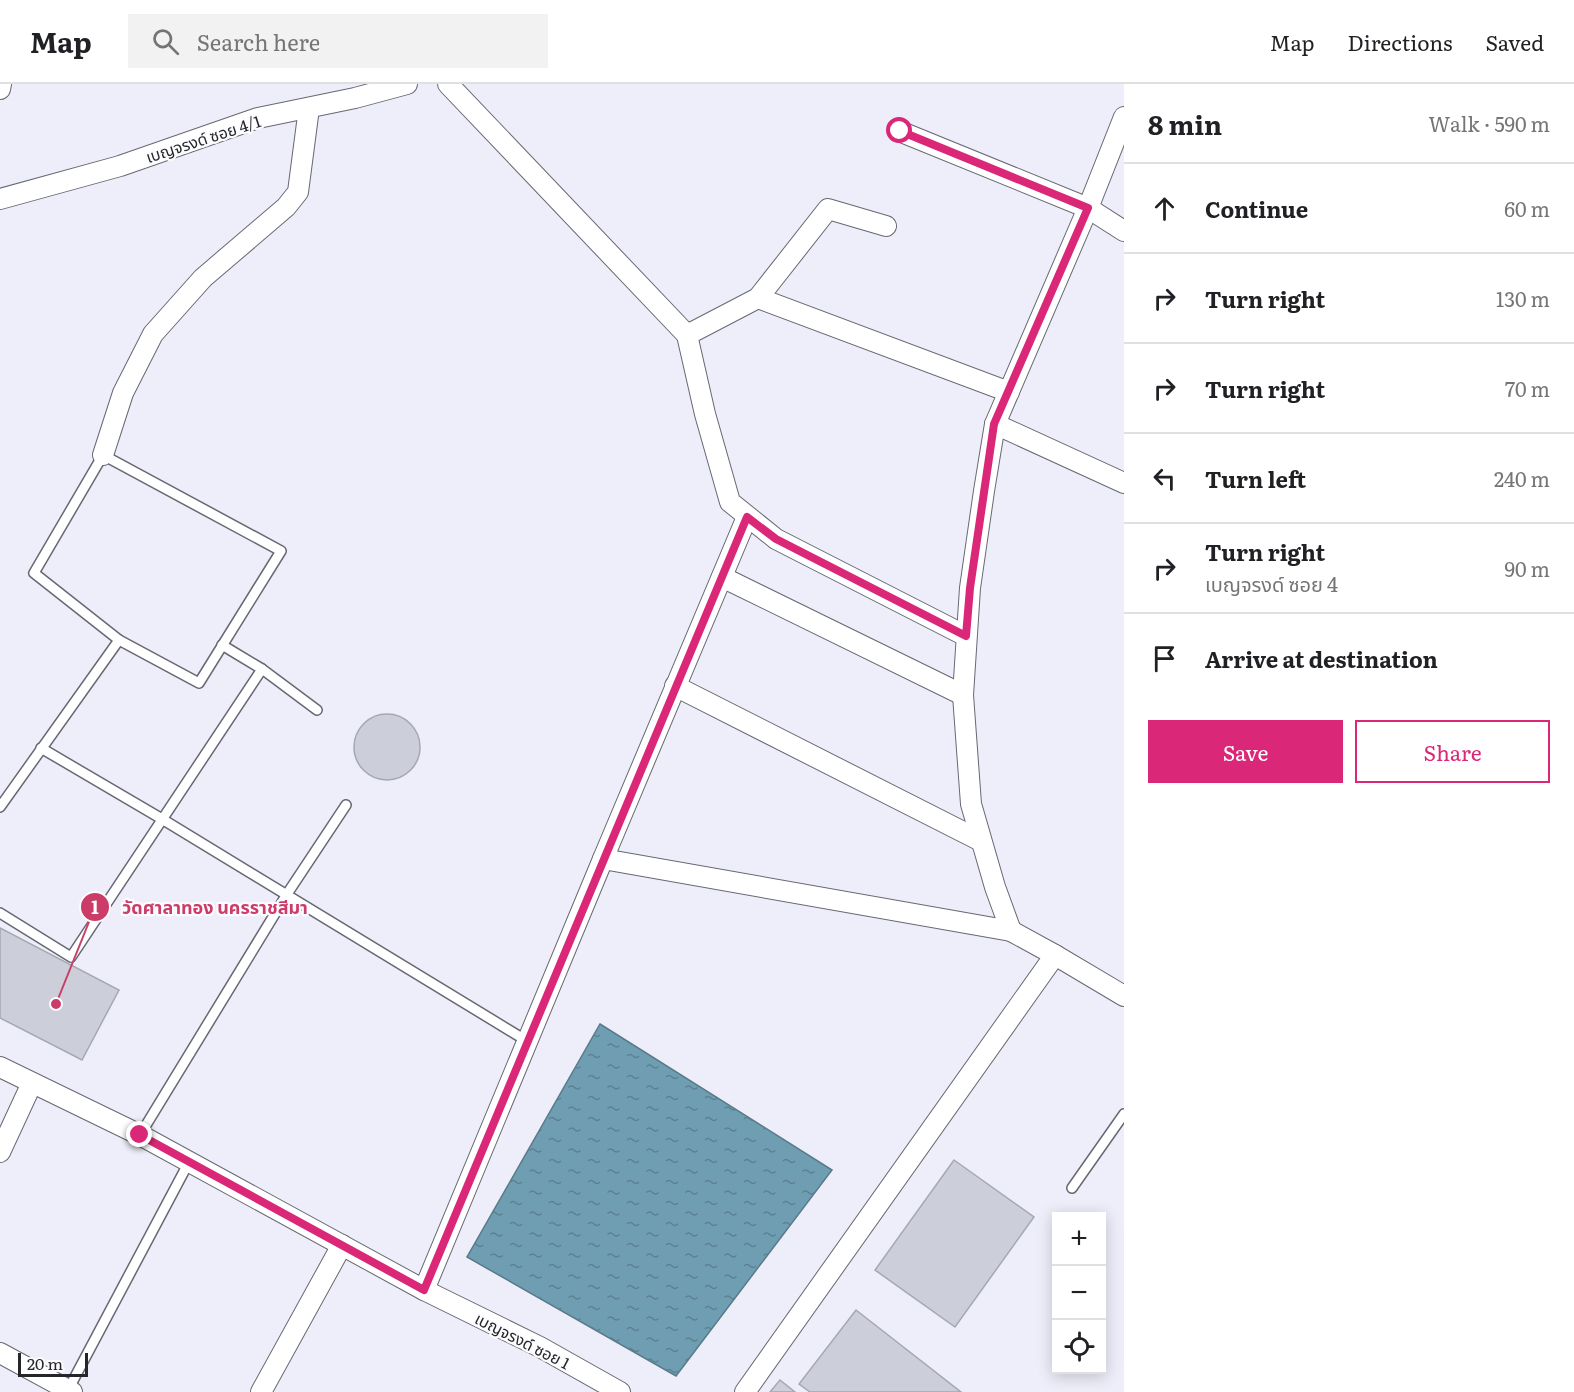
<!DOCTYPE html>
<html lang="en">
<head>
<meta charset="utf-8">
<style>
	:root { --surface:#fff; --page:#f2f2f2; --text:#202124; --muted:#757577; --line:#e0e0e0; --accent:#db2777 }
	body { margin:0; font-family:Literata,"Noto Sans Thai",serif; background:var(--page); color:var(--text) }
	.controls { position:absolute; right:18px; bottom:18px; display:grid; overflow:hidden; border-radius:0px; box-shadow:0 3px 15px #0003 }
	.controls button { width:54px; height:54px; display:grid; place-items:center; padding:0; border:0; border-bottom:2px solid var(--line); background:var(--surface); color:var(--text); font:30px sans-serif }
	.scale { position:absolute; left:18px; bottom:15px; width:70px; box-sizing:border-box; padding-left:6px; border:3px solid #25262a; border-top:0; font-size:16px; line-height:21px; white-space:nowrap; color:#25262a; -webkit-text-stroke:4px #fcfcfe; paint-order:stroke }
	.stop { position:absolute; width:18px; height:18px; margin:-14px; border:4px solid #db2777; border-radius:50%; background:#fff }
	.stop.end { background:#db2777; border-color:#fff; box-shadow:0 2px 6px #0008 }
	.list { margin:0; padding:0; list-style:none }
	h2 { display:flex; justify-content:space-between; align-items:center; height:78px; margin:0; padding:0 24px; font-size:26px }
	h2 small { font-size:20px; font-weight:400; color:var(--muted) }
	.list li { display:grid; grid-template-columns:39px 1fr auto; gap:18px; align-items:center; box-sizing:border-box; height:90px; padding:0 24px; border-top:2px solid var(--line) }
	.list b { display:block; font-size:22px; white-space:nowrap }
	.list p { margin:0; font-size:20px; white-space:nowrap; color:var(--muted) }
	.list em { font-size:20px; font-style:normal; color:var(--muted) }
	.actions { display:flex; gap:12px; padding:18px 24px }
	.actions a { flex:1; padding:14px 0; border:2px solid var(--accent); border-radius:0px; text-align:center; font-size:21px; color:var(--accent) }
	.actions .main { background:var(--accent); color:#fff }
	.icon { flex:none; width:33px; height:33px; fill:none; stroke:currentColor; stroke-width:2; stroke-linecap:round; stroke-linejoin:round }
	.map { position:relative; flex:none; width:1124px; height:1308px; overflow:hidden }
	header { display:flex; align-items:center; gap:36px; box-sizing:border-box; height:84px; padding:0 30px; background:var(--surface); border-bottom:2px solid var(--line) }
	header strong { font-size:28px }
	nav { display:flex; gap:33px; margin-inline-start:auto; font-size:21px }
	.search { width:420px; height:54px; background:var(--page); display:flex; align-items:center; gap:15px; box-sizing:border-box; padding:0 21px; border-radius:0px; color:var(--muted); font-size:22px }
	main { display:flex }
	aside { flex:1; background:var(--surface) }
	.map>svg:first-child { display:block }
	.water { fill:url(#water-ripples); stroke:#597a89; stroke-width:1.5 }
	.building { fill:#ccced9; stroke:#a6a7b2; stroke-width:1.5 }
	.lines { fill:none; stroke-linecap:round; stroke-linejoin:round }
	.service-casing { stroke:#676872; stroke-width:12 }
	.minor-casing { stroke:#676872; stroke-width:22 }
	.service { stroke:#fff; stroke-width:9 }
	.minor { stroke:#fff; stroke-width:20 }
	.route { stroke:#db2777; stroke-width:8 }
	.labels { text-anchor:middle; dominant-baseline:central; stroke-width:4.5; stroke-linejoin:round; paint-order:stroke }
	.street-label { font-size:16px; fill:#25262a; stroke:#fcfcfe }
	.leader { fill:none; stroke:#cb3d68; stroke-width:2 }
	.callout-dot { fill:#cb3d68; stroke:#fcfcfe; stroke-width:2 }
	.mark-label { font-size:18px; text-anchor:middle; font-weight:bold; fill:#fff }
	.callout-label { font-size:18px; text-anchor:middle; font-weight:bold; fill:#cb3d68; stroke:#fcfcfe; stroke-width:4.5; stroke-linejoin:round; paint-order:stroke }
</style>
</head>
<body>
<header>
<strong>Map</strong>
<div class="search"><svg class="icon" aria-label="search" viewBox="0 0 24 24"><circle cx="10" cy="10" r="6"/><path d="M15 15l6 6"/></svg>Search here</div>
<nav><a>Map</a><a>Directions</a><a>Saved</a></nav>
</header>
<main>
<div class="map">
<svg width="1124" height="1308" viewBox="0 0 1124 1308">
	<defs>
		<pattern id="water-ripples" width="26" height="14" patternUnits="userSpaceOnUse" patternTransform="scale(1.5)"><rect width="26" height="14" fill="#6f9eb2"/><path d="M2 4q2-2 4 0t4 0M15 11q2-2 4 0t4 0" fill="none" stroke="#5b8191"/></pattern>
	</defs>
	<rect width="100%" height="100%" fill="#edeef9"/>
	<!-- water -->
	<polygon class="water" points="600,940 832,1086 676,1292 467,1173"/>
	<!-- building -->
	<g class="building">
		<circle cx="387" cy="663" r="33"/>
		<polygon points="0,844 119,906 82,976 0,934"/>
		<polygon points="954,1076 1034,1133 955,1243 875,1186"/>
		<polygon points="856,1226 961,1308 810,1308 799,1300"/>
		<polygon points="780,1296 795,1308 770,1308"/>
	</g>
	<g class="lines">
		<defs>
			<g id="service">
				<polygon points="103,371 281,467 199,599 119,556 34,489"/>
				<polyline points="222,561 262,585 317,626"/>
				<polyline points="41,664 162,735 527,957"/>
				<polyline points="0,723 119,556"/>
				<polyline points="0,829 71,873 262,585"/>
				<polyline points="140,1051 287,810 346,721"/>
				<polyline points="1072,1104 1124,1030"/>
				<polyline points="68,1306 189,1078"/>
			</g>
			<g id="minor">
				<polyline points="448,0 687,251 705,330 730,418 776,455 966,552"/>
				<polyline points="0,5 1,0"/>
				<polyline points="899,47 1088,124 1124,147"/>
				<polyline points="0,115 120,82 258,34 355,14 407,0"/>
				<polyline points="758,214 1009,308"/>
				<polyline points="687,251 758,214 828,125 886,142"/>
				<polyline points="995,340 1124,399"/>
				<polyline points="103,371 123,309 153,250 203,194 286,123 298,108 309,24"/>
				<polyline points="722,493 963,611"/>
				<polyline points="675,602 981,757"/>
				<polyline points="603,775 747,433"/>
				<polyline points="1011,847 1055,871"/>
				<polyline points="0,983 140,1051 424,1206 540,1263 620,1308"/>
				<polyline points="0,1068 32,999"/>
				<polyline points="424,1206 603,775 1011,847 995,803 971,720 963,611 970,504 984,407 995,340 1088,124 1124,33"/>
				<polyline points="0,1269 72,1308"/>
				<polyline points="261,1308 342,1161"/>
				<polyline points="745,1308 1055,871 1124,912"/>
			</g>
		</defs>
		<!-- service casing -->
		<use href="#service" class="service-casing"/>
		<!-- minor casing -->
		<use href="#minor" class="minor-casing"/>
		<!-- service -->
		<use href="#service" class="service"/>
		<!-- minor -->
		<use href="#minor" class="minor"/>
	</g>
	<g class="lines">
		<!-- route -->
		<polyline class="route" points="140,1051 424,1206 747,433 776,455 966,552 970,504 994,340 1088,124 900,47"/>
	</g>
	<g class="labels">
		<!-- street labels -->
		<g class="street-label">
			<text transform="translate(203 54) rotate(-18)">เบญจรงด์ ซอย 4/1</text>
			<text transform="translate(523 1256) rotate(27)">เบญจรงด์ ซอย 1</text>
		</g>
	</g>
	<!-- callouts -->
	<path class="leader" d="M56 920L95 823"/>
	<g class="callout-dot">
		<circle cx="56" cy="920" r="6"/>
		<circle cx="95" cy="823" r="15"/>
	</g>
	<g class="mark-label">
		<text x="95" y="830">1</text>
	</g>
	<g class="callout-label">
		<text x="215" y="830">วัดศาลาทอง นครราชสีมา</text>
	</g>
</svg>
<div class="controls">
<button>+</button>
<button>−</button>
<button><svg class="icon" aria-label="locate" viewBox="0 0 24 24"><circle cx="12" cy="12" r="6"/><path d="M12 2v4M12 18v4M2 12h4M18 12h4"/></svg></button>
</div>
<div class="scale">20 m</div>
<div class="stop" style="left:900px;top:47px"></div>
<div class="stop end" style="left:140px;top:1051px"></div>
</div>
<aside>
<h2>8 min<small>Walk · 590 m</small></h2>
<ul class="list">
<li><svg class="icon" aria-label="ahead" viewBox="0 0 24 24"><path d="M12 20V5M6 11l6-6 6 6"/></svg><div><b>Continue</b></div><em>60 m</em></li>
<li><svg class="icon" aria-label="right" viewBox="0 0 24 24"><path d="M7 20v-9h11M14 6l5 5-5 5"/></svg><div><b>Turn right</b></div><em>130 m</em></li>
<li><svg class="icon" aria-label="right" viewBox="0 0 24 24"><path d="M7 20v-9h11M14 6l5 5-5 5"/></svg><div><b>Turn right</b></div><em>70 m</em></li>
<li><svg class="icon" aria-label="left" viewBox="0 0 24 24"><path d="M17 20v-9H6M10 6l-5 5 5 5"/></svg><div><b>Turn left</b></div><em>240 m</em></li>
<li><svg class="icon" aria-label="right" viewBox="0 0 24 24"><path d="M7 20v-9h11M14 6l5 5-5 5"/></svg><div><b>Turn right</b><p>เบญจรงด์ ซอย 4</p></div><em>90 m</em></li>
<li><svg class="icon" aria-label="arrive" viewBox="0 0 24 24"><path d="M6 21V4h12l-3 4 3 4H6"/></svg><div><b>Arrive at destination</b></div></li>
</ul>
<div class="actions"><a class="main">Save</a><a>Share</a></div>
</aside>
</main>
</body>
</html>
